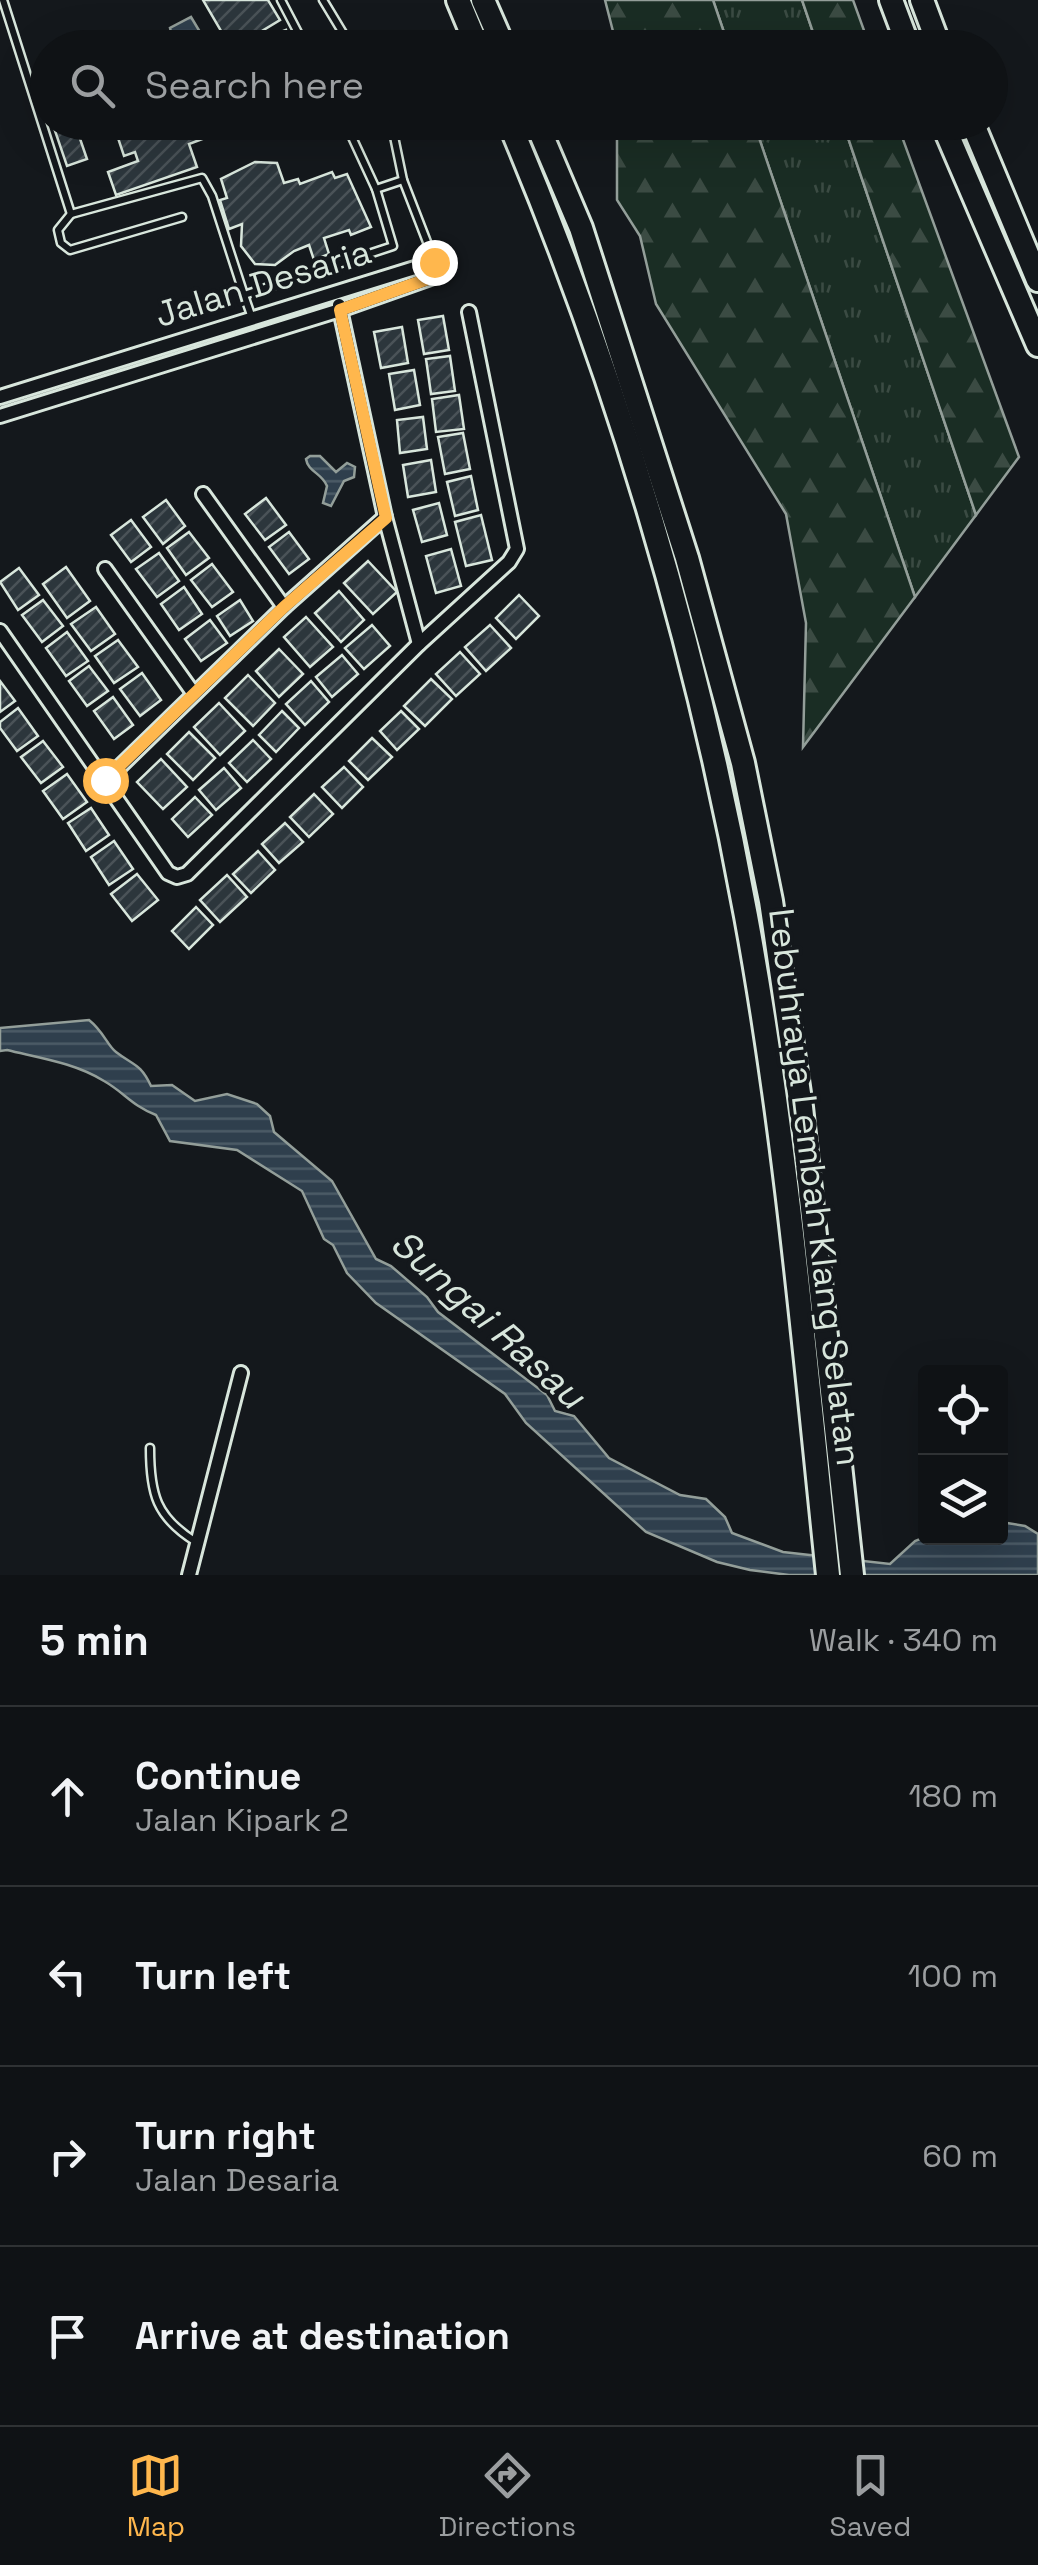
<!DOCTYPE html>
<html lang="en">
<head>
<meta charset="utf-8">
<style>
	:root { --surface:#0f1215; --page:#181b1e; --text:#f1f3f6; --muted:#9b9ea0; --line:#2f3234; --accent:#ffb74d }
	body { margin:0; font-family:"Space Grotesk",sans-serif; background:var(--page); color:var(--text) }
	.controls { position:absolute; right:30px; bottom:30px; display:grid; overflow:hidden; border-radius:10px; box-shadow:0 10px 40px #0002 }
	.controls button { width:90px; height:90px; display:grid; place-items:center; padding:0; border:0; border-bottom:2px solid var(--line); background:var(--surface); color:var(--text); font:50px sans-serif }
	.stop { position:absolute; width:30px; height:30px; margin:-22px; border:8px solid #ffb74d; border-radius:50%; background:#fff }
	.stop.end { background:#ffb74d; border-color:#fff; box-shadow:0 2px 10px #0008 }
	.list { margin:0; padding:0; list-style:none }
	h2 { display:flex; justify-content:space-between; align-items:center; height:130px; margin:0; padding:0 40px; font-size:42px }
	h2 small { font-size:32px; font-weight:400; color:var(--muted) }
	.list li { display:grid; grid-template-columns:65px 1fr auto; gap:30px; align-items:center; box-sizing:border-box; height:180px; padding:0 40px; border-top:2px solid var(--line) }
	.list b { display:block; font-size:38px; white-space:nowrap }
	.list p { margin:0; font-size:32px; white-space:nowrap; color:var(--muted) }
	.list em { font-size:32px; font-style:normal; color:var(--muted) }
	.icon { flex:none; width:55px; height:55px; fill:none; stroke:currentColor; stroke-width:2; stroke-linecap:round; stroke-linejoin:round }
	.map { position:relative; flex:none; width:1038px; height:1575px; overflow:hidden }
	.search { position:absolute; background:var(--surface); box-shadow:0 10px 40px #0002; left:30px; right:30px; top:30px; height:110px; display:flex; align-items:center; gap:25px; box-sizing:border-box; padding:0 35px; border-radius:55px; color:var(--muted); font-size:38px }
	.sheet { height:850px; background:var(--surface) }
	nav { display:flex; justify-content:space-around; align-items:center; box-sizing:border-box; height:140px; border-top:2px solid var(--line); background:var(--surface); font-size:28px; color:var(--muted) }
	nav a { display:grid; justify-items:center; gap:5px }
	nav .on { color:var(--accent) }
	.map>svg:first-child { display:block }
	.grass { fill:url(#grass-tufts); stroke:#939e99; stroke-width:2.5 }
	.forest { fill:url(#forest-firs); stroke:#939e99; stroke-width:2.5 }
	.water { fill:url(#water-rules); stroke:#939e99; stroke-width:2.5 }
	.building { fill:url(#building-hatch); stroke:#d8e6dc; stroke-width:2.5 }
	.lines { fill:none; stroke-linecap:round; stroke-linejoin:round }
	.service-casing { stroke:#d8e6dc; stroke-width:11 }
	.minor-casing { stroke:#d8e6dc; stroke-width:18 }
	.motorway-casing { stroke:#d8e6dc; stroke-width:28 }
	.service { stroke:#14181c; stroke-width:6 }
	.minor { stroke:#14181c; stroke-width:12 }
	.motorway { stroke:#14181c; stroke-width:22 }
	.route { stroke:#ffb74d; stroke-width:12 }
	.labels { text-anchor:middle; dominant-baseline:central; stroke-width:8; stroke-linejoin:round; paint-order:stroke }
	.street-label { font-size:35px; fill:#d8e6dc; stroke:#14181c }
	.water-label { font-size:38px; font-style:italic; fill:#d8e6dc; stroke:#14181c }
</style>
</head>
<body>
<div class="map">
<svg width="1038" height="1575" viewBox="0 0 1038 1575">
	<defs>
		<pattern id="grass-tufts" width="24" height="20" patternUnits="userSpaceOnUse" patternTransform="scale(2.5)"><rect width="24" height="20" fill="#1a2d24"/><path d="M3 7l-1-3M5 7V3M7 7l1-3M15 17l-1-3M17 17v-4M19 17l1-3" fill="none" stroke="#3b4b43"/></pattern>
		<pattern id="forest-firs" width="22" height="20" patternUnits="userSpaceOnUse" patternTransform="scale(2.5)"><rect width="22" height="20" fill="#1a2d24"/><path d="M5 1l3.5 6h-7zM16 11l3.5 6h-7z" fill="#3b4b43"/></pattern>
		<pattern id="water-rules" width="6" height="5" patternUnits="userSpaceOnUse" patternTransform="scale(2.5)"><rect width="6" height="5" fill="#2f3f4d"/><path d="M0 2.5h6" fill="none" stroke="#4c5b66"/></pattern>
		<pattern id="building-hatch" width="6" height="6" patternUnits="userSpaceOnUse" patternTransform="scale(2.5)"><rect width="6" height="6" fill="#2c363c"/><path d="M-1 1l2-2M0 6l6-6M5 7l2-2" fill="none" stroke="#4a5358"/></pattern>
	</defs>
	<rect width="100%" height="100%" fill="#14181c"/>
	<!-- grass -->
	<g class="grass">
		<polygon points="713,0 802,0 818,47 729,47"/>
		<polygon points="754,123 843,123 976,515 915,597"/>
	</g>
	<!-- forest -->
	<g class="forest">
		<polygon points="605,0 713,0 729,47 617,47"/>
		<polygon points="802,0 853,0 870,47 818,47"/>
		<polygon points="617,123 754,123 915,597 803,747 806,623 786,514 656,304 640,236 617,200"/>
		<polygon points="843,123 897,123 1019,457 976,515"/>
	</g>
	<!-- water -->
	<g class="water">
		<polygon points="191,17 209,47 182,47 173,40 170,28"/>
		<path d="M310 456H320L336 472 347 463 355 467 354 477 344 481 331 506 323 503 327 486C322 473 308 472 306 459Z"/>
		<path d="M89 1020C104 1032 107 1045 116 1052 134 1066 140 1063 151 1086L172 1085 195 1101 227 1094 257 1104 270 1116 274 1132 332 1181 376 1259 391 1266 427 1297 438 1312 547 1395 555 1411 574 1416 609 1458 680 1495 706 1499 725 1517 732 1533 783 1552 890 1564 915 1541 925 1537 1000 1538 1001 1522 1025 1526 1038 1534V1575H789L750 1570 717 1562 646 1532 526 1423 505 1394 376 1303 347 1273 333 1245 324 1239 302 1191 237 1150 170 1141 156 1115C131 1105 125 1093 104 1081 75 1063 40 1058 7 1050L0 1051V1028Z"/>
	</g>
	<!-- building -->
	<g class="building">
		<polygon points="203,0 268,0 280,20 257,34 260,40 286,30 292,48 243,48 237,39 228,43"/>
		<polygon points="48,80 48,109 39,83"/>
		<polygon points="52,122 110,122 111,124 89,132 88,126 77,130 87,159 67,166"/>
		<polygon points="152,122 206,122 207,127 201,129 205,138 189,144 197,167 116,195 108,172 138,161 135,152 124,156 117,135"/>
		<polygon points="261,122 296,122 296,123 265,134"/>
		<polygon points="255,162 277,163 284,183 298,179 300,184 332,172 335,178 347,174 371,227 351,235 349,230 324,238 329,254 314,260 309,245 294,251 275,265 255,264 241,246 242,224 229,229 220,200 227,198 221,179"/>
		<polygon points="443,316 449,350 424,354 418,320"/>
		<polygon points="402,327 408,363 381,368 374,332"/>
		<polygon points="450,356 455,391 431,394 426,359"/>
		<polygon points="414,370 420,405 395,410 389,374"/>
		<polygon points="459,395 464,429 436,432 432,399"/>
		<polygon points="423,417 427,449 400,453 397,420"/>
		<polygon points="463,433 470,469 445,474 438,437"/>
		<polygon points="431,460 436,492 408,497 403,465"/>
		<polygon points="471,476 478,510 455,516 447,482"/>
		<polygon points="266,498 286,525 265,540 245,514"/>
		<polygon points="166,500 185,526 163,544 143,517"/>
		<polygon points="439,503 447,535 422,542 413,510"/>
		<polygon points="481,515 492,560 466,566 455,522"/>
		<polygon points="131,520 151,547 131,562 111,535"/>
		<polygon points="189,532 209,558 186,575 167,548"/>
		<polygon points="289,532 309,559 289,574 269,547"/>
		<polygon points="451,549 461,586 436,593 426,556"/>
		<polygon points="159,553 179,581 157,597 136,569"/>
		<polygon points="368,561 397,592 373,614 344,583"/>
		<polygon points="212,564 233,592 212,607 191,580"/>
		<polygon points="66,567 90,601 67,618 43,584"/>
		<polygon points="19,568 39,595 18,610 0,582"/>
		<polygon points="184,587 202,614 179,630 161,604"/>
		<polygon points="339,591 364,620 341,642 315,613"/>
		<polygon points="519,595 539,616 516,639 496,618"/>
		<polygon points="43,600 63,626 42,642 22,615"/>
		<polygon points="240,600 253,621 230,636 217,616"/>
		<polygon points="96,607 115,634 91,651 71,624"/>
		<polygon points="306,617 333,647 310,667 284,637"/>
		<polygon points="210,620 227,643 201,661 185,639"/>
		<polygon points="372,625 390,646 364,669 345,648"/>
		<polygon points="490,625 511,648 486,671 465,647"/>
		<polygon points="67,632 88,661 66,676 46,648"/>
		<polygon points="118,640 138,667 114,683 95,656"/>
		<polygon points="279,649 303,674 279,697 256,671"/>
		<polygon points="460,652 480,674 456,696 436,674"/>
		<polygon points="342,655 358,674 332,697 316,677"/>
		<polygon points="89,666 108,691 87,706 69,681"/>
		<polygon points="142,673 161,700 140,716 120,689"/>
		<polygon points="248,675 275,703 253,726 225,698"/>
		<polygon points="431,679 452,699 425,726 404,706"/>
		<polygon points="0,681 15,701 0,712"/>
		<polygon points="311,681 329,702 305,725 286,704"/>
		<polygon points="113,697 133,725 114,739 94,711"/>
		<polygon points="219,703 245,731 220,755 194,727"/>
		<polygon points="18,708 38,736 17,751 0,728 0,722"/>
		<polygon points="282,711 299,728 276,752 259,735"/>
		<polygon points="401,711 419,729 397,750 380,731"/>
		<polygon points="189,732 215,758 193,780 167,754"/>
		<polygon points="372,738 392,757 368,780 349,761"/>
		<polygon points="253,740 271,759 247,782 229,763"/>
		<polygon points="43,741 63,767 41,783 21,757"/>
		<polygon points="161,759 187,787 163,809 137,782"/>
		<polygon points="344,767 363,787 342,808 322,787"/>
		<polygon points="224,768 241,788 216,810 199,790"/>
		<polygon points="67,774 87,802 63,819 43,791"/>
		<polygon points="314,794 333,814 309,837 290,817"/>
		<polygon points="195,797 212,815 188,837 172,819"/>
		<polygon points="91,808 109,835 86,851 68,823"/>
		<polygon points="285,823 303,842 279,863 262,844"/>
		<polygon points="114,841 133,869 109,885 91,857"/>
		<polygon points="258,851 275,870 251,893 233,874"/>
		<polygon points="137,874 158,900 132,921 111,894"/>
		<polygon points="227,875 247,897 220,922 200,900"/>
		<polygon points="196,907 213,925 189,949 172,931"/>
	</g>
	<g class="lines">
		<defs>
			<g id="service">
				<polyline points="3,0 71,214 202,178 212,196 244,295 393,246 376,189 345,122"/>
				<polyline points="281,0 306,48"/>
				<polyline points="323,0 352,48"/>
				<polyline points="391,122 403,180"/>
				<polyline points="376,189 403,180 434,260"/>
				<polyline points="71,214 58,230 61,243 70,250 182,217"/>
				<polyline points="244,295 252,318"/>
				<path d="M150 1448C150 1494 156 1517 196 1542"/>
			</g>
			<g id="minor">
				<polyline points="339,305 385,517 419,644"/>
				<polyline points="0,397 434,262 439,275 340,310 0,416"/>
				<polyline points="203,494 284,607"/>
				<polyline points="105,569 194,694"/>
				<polyline points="0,631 168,873 177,877 187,874 419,644 509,562 517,549 469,312"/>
				<polyline points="105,781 284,607 385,517"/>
				<polyline points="189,1575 241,1373"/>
			</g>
			<g id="motorway">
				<polyline points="458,0 478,48"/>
				<polyline points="483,0 504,48"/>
				<polyline points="891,0 909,48"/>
				<polyline points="922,0 940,48"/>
				<path d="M509 122C616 375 697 647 746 916 786 1134 805 1355 828 1575"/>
				<polyline points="536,122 581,228 687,558 743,763 771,901 801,1107 852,1575"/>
				<polyline points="942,122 1038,345"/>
				<polyline points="972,122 1038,280"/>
			</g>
		</defs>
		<!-- service casing -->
		<use href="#service" class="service-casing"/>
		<!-- minor casing -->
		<use href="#minor" class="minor-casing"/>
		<!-- motorway casing -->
		<use href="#motorway" class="motorway-casing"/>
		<!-- service -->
		<use href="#service" class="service"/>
		<!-- minor -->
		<use href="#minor" class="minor"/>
		<!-- motorway -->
		<use href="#motorway" class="motorway"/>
	</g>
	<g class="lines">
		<!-- route -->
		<polyline class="route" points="105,780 284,607 386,518 340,310 439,275 434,262"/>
	</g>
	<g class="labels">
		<!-- street labels -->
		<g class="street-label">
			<text transform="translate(263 283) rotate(-17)">Jalan Desaria</text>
			<text transform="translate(815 1187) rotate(83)">Lebuhraya Lembah Klang Selatan</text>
		</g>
		<!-- water labels -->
		<g class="water-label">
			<text transform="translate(488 1319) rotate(42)">Sungai Rasau</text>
		</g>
	</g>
</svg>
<div class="controls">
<button><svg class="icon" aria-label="locate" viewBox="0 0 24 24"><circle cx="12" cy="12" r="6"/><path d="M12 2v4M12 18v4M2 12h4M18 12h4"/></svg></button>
<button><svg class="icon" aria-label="layers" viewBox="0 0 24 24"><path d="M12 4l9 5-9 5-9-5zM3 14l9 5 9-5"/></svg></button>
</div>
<div class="stop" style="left:105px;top:780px"></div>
<div class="stop end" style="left:434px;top:262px"></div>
<div class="search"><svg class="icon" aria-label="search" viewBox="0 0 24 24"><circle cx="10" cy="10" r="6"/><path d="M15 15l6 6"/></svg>Search here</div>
</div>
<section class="sheet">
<h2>5 min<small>Walk · 340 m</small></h2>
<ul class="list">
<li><svg class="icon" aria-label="ahead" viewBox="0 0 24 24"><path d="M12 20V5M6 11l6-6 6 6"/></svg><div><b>Continue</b><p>Jalan Kipark 2</p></div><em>180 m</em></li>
<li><svg class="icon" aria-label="left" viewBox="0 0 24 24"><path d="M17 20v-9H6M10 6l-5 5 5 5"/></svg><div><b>Turn left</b></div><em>100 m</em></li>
<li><svg class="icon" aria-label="right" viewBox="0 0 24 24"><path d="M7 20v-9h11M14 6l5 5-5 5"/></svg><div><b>Turn right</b><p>Jalan Desaria</p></div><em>60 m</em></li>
<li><svg class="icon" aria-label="arrive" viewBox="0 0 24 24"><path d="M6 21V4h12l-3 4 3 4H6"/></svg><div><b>Arrive at destination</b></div></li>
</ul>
</section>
<nav>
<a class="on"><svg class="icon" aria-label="map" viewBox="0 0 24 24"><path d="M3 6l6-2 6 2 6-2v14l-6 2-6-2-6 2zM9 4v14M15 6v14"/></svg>Map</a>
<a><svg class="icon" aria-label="directions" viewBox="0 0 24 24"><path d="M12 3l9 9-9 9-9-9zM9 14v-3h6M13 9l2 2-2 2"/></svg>Directions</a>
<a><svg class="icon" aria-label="saved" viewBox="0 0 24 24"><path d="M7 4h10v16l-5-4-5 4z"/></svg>Saved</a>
</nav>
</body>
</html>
